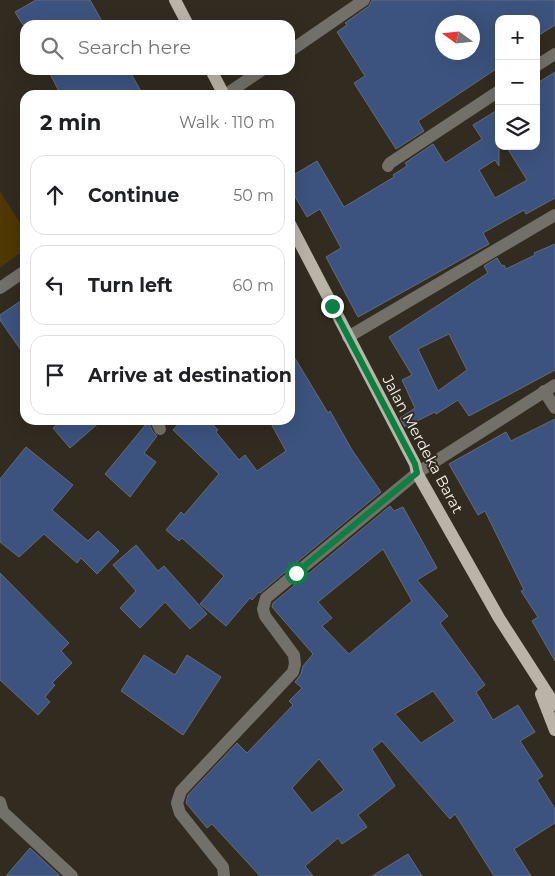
<!DOCTYPE html>
<html lang="en">
<head>
<meta charset="utf-8">
<style>
	:root { --surface:#fff; --page:#f6f6f6; --text:#202124; --muted:#757577; --line:#e0e0e0 }
	body { margin:0; font-family:Montserrat,sans-serif; background:var(--page); color:var(--text) }
	.controls { position:absolute; right:15px; top:15px; display:grid; overflow:hidden; border-radius:10px; box-shadow:0 5px 20px #0002 }
	.controls button { width:45px; height:45px; display:grid; place-items:center; padding:0; border:0; border-bottom:1px solid var(--line); background:var(--surface); color:var(--text); font:25px sans-serif }
	.compass { position:absolute; left:435px; top:15px; width:45px; height:45px; border-radius:50%; background:var(--surface); box-shadow:0 5px 20px #0002; rotate:285deg }
	.stop { position:absolute; width:15px; height:15px; margin:-11px; border:4px solid #0b8043; border-radius:50%; background:#fff }
	.stop.end { background:#0b8043; border-color:#fff; box-shadow:0 1px 5px #0008 }
	.list { margin:0; padding:0; list-style:none }
	h2 { display:flex; justify-content:space-between; align-items:center; height:65px; margin:0; padding:0 20px; font-size:21px }
	h2 small { font-size:16px; font-weight:400; color:var(--muted) }
	.list li { display:grid; grid-template-columns:32px 1fr auto; gap:15px; align-items:center; box-sizing:border-box; height:80px; margin:0 10px 10px; padding:0 10px; border:1px solid var(--line); border-radius:15px }
	.list b { display:block; font-size:19px; white-space:nowrap }
	.list em { font-size:16px; font-style:normal; color:var(--muted) }
	.icon { flex:none; width:28px; height:28px; fill:none; stroke:currentColor; stroke-width:2; stroke-linecap:round; stroke-linejoin:round }
	.map { position:relative; flex:none; width:555px; height:876px; overflow:hidden }
	.search { position:absolute; background:var(--surface); box-shadow:0 5px 20px #0002; left:20px; top:20px; width:275px; height:55px; display:flex; align-items:center; gap:12px; box-sizing:border-box; padding:0 18px; border-radius:15px; color:var(--muted); font-size:19px }
	.panel { position:absolute; background:var(--surface); box-shadow:0 5px 20px #0002; left:20px; top:90px; width:275px; height:335px; border-radius:15px }
	.map>svg:first-child { display:block }
	.green { fill:#503805 }
	.building { fill:#3c537f; stroke:#656c78; fill-rule:evenodd }
	.lines { fill:none; stroke-linecap:round; stroke-linejoin:round }
	.minor { stroke:#73706a; stroke-width:12 }
	.major { stroke:#bab3a7; stroke-width:12 }
	.route { stroke:#0b8043; stroke-width:6 }
	.labels { text-anchor:middle; dominant-baseline:central; stroke-width:4; stroke-linejoin:round; paint-order:stroke }
	.street-label { font-size:15px; fill:#f7f3eb; stroke:#322b20 }
</style>
</head>
<body>
<div class="map">
<svg width="555" height="876" viewBox="0 0 555 876">
	<rect width="100%" height="100%" fill="#322b20"/>
	<!-- green -->
	<polygon class="green" points="0,191 25,231 25,249 0,268"/>
	<!-- building -->
	<g class="building">
		<polygon points="36,0 90,0 104,25 23,25 15,12"/>
		<path d="M372 0H555V25L536 37V19H499V67L418 121 424 131 396 149 354 83 365 76 337 32 347 25 345 23 369 6ZM442 22H472V52H442Z"/>
		<polygon points="48,70 129,70 143,95 61,95"/>
		<polygon points="555,72 555,198 526,214 524,210 483,233 489,244 358,317 326,257 341,248 320,209 307,217 290,188 290,177 317,161 344,207 394,177 393,175 407,166 405,163 433,144 445,163 482,139 473,125 499,109 499,166 495,160 479,170 495,198 527,180 506,146 536,146 536,84"/>
		<path d="M555 244V370L469 416 458 400 436 414 435 412 405 427 400 418 415 408 402 380 412 375 389 337 488 273 484 266 497 258 502 266 504 265 506 269 535 255 534 253ZM449 334 467 370 438 391 418 349Z"/>
		<polygon points="25,298 25,356 0,320 0,315"/>
		<polygon points="290,350 328,413 330,411 352,450 381,492 260,593 259,592 252,600 250,598 226,626 200,604 224,576 182,538 179,541 166,530 181,512 184,515 219,474 173,430 182,420 208,420 218,430 216,432 239,460 245,455 257,471 286,451 269,420 290,420"/>
		<polygon points="555,419 555,661 532,621 538,617 521,591 524,590 485,511 478,515 449,464 506,432 511,441"/>
		<polygon points="62,420 102,420 70,448 53,428"/>
		<polygon points="148,422 153,432 157,436 144,453 156,462 130,497 105,474"/>
		<polygon points="26,447 73,485 52,510 88,541 98,531 119,551 97,574 81,558 77,563 44,534 19,557 0,542 0,479"/>
		<path d="M390 506 394 511 403 507 437 568 417 580 448 616 440 623 485 685 476 692 493 720 518 705 535 732 520 741 543 776 537 780 555 809V823L514 849 531 876H494L455 814 450 819 382 741 372 749 395 786 358 815 367 827 342 844 338 838 305 866 313 876H260L212 824 207 828 186 803 188 795 237 743 247 753 293 705 289 701 302 688 295 682 301 674 303 666 313 654 272 607 273 603ZM383 549 412 601 349 654 322 626 332 618 318 602ZM433 691 455 721 421 743 395 714ZM319 759 344 790 312 813 292 788Z"/>
		<polygon points="136,545 158,571 164,566 207,614 190,629 165,602 140,628 120,608 136,591 113,565"/>
		<polygon points="0,573 69,643 61,651 72,663 52,683 55,685 45,697 50,702 38,715 0,680"/>
		<polygon points="144,655 175,675 187,655 221,677 183,735 121,691"/>
		<polygon points="30,848 60,876 6,876"/>
		<polygon points="408,854 422,876 372,876"/>
	</g>
	<g class="lines">
		<!-- minor -->
		<g class="minor">
			<polyline points="290,51 364,0"/>
			<polyline points="536,66 555,54"/>
			<polyline points="225,95 262,70"/>
			<polyline points="388,166 390,163 499,91"/>
			<polyline points="0,288 25,271"/>
			<polyline points="348,337 555,215"/>
			<polyline points="544,391 555,408"/>
			<polyline points="156,420 160,429"/>
			<polyline points="0,802 3,812 72,876"/>
			<polyline points="224,876 223,867 180,813 177,803 181,791 293,672 295,664 294,655 265,616 263,609 266,598 417,473 555,385"/>
		</g>
		<!-- major -->
		<g class="major">
			<polyline points="175,0 188,25"/>
			<polyline points="211,70 224,95"/>
			<polyline points="290,224 415,464 417,473 499,618 555,705"/>
			<polyline points="541,694 555,730"/>
		</g>
	</g>
	<g class="lines">
		<!-- route -->
		<polyline class="route" points="296,573 417,473 415,464 332,306"/>
	</g>
	<g class="labels">
		<!-- street labels -->
		<g class="street-label">
			<text transform="translate(423 444) rotate(62)">Jalan Merdeka Barat</text>
		</g>
	</g>
</svg>
<div class="controls">
<button>+</button>
<button>−</button>
<button><svg class="icon" aria-label="layers" viewBox="0 0 24 24"><path d="M12 4l9 5-9 5-9-5zM3 14l9 5 9-5"/></svg></button>
</div>
<svg class="compass" viewBox="-18 -18 36 36"><path d="M0-13l5 13h-10z" fill="#e53935"/><path d="M0 13l5-13h-10z" fill="#757577"/></svg>
<div class="stop" style="left:296px;top:573px"></div>
<div class="stop end" style="left:332px;top:306px"></div>
<div class="search"><svg class="icon" aria-label="search" viewBox="0 0 24 24"><circle cx="10" cy="10" r="6"/><path d="M15 15l6 6"/></svg>Search here</div>
<section class="panel">
<h2>2 min<small>Walk · 110 m</small></h2>
<ul class="list">
<li><svg class="icon" aria-label="ahead" viewBox="0 0 24 24"><path d="M12 20V5M6 11l6-6 6 6"/></svg><div><b>Continue</b></div><em>50 m</em></li>
<li><svg class="icon" aria-label="left" viewBox="0 0 24 24"><path d="M17 20v-9H6M10 6l-5 5 5 5"/></svg><div><b>Turn left</b></div><em>60 m</em></li>
<li><svg class="icon" aria-label="arrive" viewBox="0 0 24 24"><path d="M6 21V4h12l-3 4 3 4H6"/></svg><div><b>Arrive at destination</b></div></li>
</ul>
</section>
</div>
</body>
</html>
